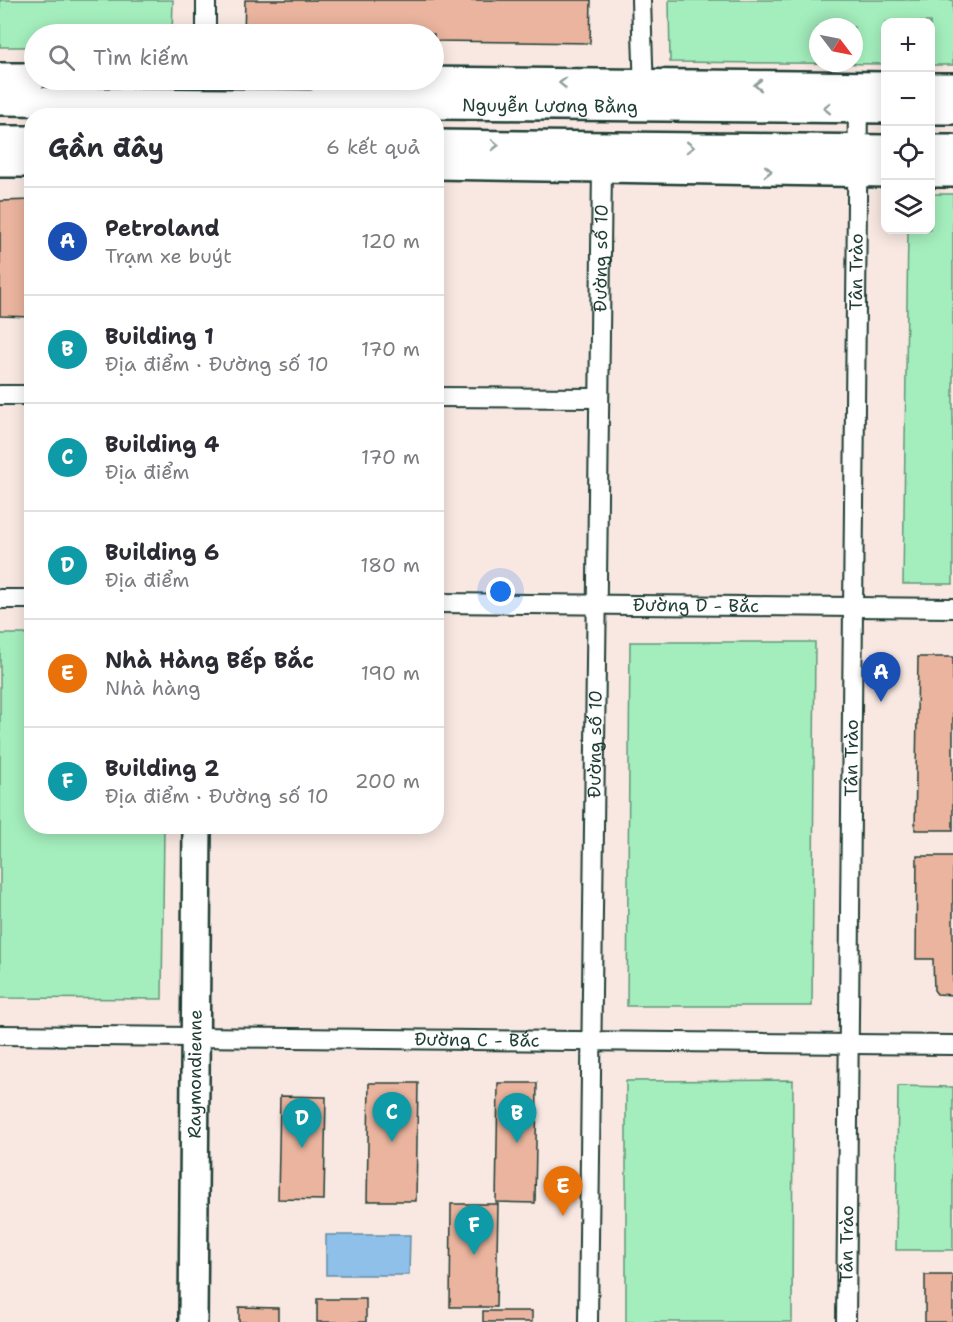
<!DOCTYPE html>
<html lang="vi">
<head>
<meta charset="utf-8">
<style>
	:root { --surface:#fff; --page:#f2f2f3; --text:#2b2b33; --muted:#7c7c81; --line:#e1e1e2; --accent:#2563eb }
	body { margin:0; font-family:"Shantell Sans",sans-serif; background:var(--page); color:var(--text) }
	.controls { position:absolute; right:18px; top:18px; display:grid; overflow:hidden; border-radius:12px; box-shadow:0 3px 15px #0003 }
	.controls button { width:54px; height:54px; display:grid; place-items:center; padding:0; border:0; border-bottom:2px solid var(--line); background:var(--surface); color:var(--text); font:30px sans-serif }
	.compass { position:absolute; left:809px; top:18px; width:54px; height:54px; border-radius:50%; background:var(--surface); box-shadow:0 3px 15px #0003; rotate:122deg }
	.you { position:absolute; left:501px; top:592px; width:21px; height:21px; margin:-15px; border:4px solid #fff; border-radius:50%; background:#1a73e8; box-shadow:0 0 0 9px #1a73e833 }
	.badge { display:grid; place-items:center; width:39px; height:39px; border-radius:50%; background:var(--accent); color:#fff; font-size:20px; font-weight:700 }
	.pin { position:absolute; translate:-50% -50px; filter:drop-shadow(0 2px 3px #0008) }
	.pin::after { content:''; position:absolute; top:32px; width:21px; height:18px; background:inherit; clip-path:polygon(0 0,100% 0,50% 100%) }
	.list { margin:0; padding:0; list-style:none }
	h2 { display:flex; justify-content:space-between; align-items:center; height:78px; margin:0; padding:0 24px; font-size:26px }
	h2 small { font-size:20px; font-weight:400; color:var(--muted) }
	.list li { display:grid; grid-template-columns:39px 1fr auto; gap:18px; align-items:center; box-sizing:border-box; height:108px; padding:0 24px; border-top:2px solid var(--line) }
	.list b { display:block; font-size:22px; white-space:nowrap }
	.list p { margin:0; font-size:20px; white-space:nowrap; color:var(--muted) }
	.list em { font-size:20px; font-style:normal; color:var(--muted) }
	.icon { flex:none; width:33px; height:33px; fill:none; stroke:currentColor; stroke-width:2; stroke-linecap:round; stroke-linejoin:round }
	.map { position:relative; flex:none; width:953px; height:1322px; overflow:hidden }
	.search { position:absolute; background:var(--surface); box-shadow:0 3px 15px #0003; left:24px; top:24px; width:420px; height:66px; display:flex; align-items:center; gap:15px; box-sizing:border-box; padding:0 21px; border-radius:33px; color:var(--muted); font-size:22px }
	.panel { position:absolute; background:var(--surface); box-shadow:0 3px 15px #0003; left:24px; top:108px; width:420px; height:726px; border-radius:24px }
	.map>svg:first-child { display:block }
	.green { fill:#a4eebd; stroke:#629678; stroke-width:1.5; fill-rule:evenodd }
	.water { fill:#8ec0ea; stroke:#628ca1; stroke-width:1.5 }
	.building { fill:#eab49e; stroke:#1f3d34; stroke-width:1.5 }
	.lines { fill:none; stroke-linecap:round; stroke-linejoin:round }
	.street-casing { stroke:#1f3d34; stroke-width:22 }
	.secondary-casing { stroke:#1f3d34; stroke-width:32 }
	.street { stroke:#fff; stroke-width:18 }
	.secondary { stroke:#fff; stroke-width:27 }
	.oneway { stroke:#8f9e9a }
	.labels { text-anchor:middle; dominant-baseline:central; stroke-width:5; stroke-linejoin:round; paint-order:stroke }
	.street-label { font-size:18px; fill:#1f3d34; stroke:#fff }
</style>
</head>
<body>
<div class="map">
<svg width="953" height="1322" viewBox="0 0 953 1322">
	<rect width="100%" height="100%" fill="#f9e8e2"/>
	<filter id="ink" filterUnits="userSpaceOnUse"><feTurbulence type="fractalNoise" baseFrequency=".0167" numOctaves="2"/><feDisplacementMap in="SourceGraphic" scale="12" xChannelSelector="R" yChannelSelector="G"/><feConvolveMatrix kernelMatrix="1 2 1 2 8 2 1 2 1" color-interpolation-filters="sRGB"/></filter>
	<g filter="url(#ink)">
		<!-- green -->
		<g class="green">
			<polygon points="0,0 173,0 172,34 34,34 34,47 0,47"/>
			<path d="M669 0H953V65H931L930 22H886L885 64 670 62ZM818 27H854V63H818Z"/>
			<polygon points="931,194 953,194 953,584 903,584 908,230 930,230"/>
			<polygon points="0,634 31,634 32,826 164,827 162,999 0,998"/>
			<polygon points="630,642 815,642 812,1006 627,1006"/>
			<polygon points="793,1080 792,1322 626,1322 626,1081"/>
			<polygon points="898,1086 953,1087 953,1250 896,1250"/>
		</g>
		<!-- water -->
		<polygon class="water" points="326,1235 410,1235 409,1275 326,1275"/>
		<!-- building -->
		<g class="building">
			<polygon points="245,0 591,0 590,43 434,41 434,34 244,34"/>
			<polygon points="32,200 32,317 0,316 0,201"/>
			<polygon points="918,657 953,657 953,830 915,830"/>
			<polygon points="436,679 440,693 439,763 436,770"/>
			<polygon points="917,856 953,856 953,995 937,994 934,990 933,959 916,959"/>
			<polygon points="369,1083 418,1083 416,1201 367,1201"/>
			<polygon points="498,1083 537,1083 535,1203 496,1202"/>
			<polygon points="280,1096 326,1097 324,1200 278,1199"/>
			<polygon points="451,1204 498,1204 496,1307 450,1307"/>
			<rect x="925" y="1275" width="28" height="47"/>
			<rect x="317" y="1299" width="49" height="23"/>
			<polygon points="239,1307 278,1308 278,1322 239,1322"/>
			<rect x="483" y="1311" width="49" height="11"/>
		</g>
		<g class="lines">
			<defs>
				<g id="street">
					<polyline points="641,0 644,94"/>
					<polyline points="206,34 206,0"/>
					<polyline points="0,395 32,395"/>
					<polyline points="436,397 599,398"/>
					<polyline points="0,599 32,599"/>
					<path id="s1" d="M436 603 953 608"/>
					<path id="s2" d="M0 1035 953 1045"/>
					<path id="s3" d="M588 1322 602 168"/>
					<path id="s4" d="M846 1322 858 100"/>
				</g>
				<g id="secondary">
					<polyline points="0,77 34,77"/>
					<polyline points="321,80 886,86"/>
					<polyline points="930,87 953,87"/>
					<path id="s5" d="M0 101 886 109"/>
					<polyline points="930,110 953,110"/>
					<polyline points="0,140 32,140"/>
					<polyline points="436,144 886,149"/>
					<polyline points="930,149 953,149"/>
					<polyline points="0,163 32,163"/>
					<polyline points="436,165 886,173"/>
					<polyline points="930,173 953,173"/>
					<path id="s6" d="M193 1322 197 826"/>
				</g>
			</defs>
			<!-- street casing -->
			<use href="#street" class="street-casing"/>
			<!-- secondary casing -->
			<use href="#secondary" class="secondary-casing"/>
			<!-- street -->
			<use href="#street" class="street"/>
			<!-- secondary -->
			<use href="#secondary" class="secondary"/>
		</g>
		<!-- one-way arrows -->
		<defs><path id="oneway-chevron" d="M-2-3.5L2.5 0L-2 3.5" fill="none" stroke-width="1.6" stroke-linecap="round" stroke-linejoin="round" transform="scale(1.5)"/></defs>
		<g class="oneway">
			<use href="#oneway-chevron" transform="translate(563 83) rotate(-179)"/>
			<use href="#oneway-chevron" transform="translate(758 85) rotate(-180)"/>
			<use href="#oneway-chevron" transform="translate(827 108) rotate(-179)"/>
			<use href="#oneway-chevron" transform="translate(495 145) rotate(1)"/>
			<use href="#oneway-chevron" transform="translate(690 147) rotate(1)"/>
			<use href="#oneway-chevron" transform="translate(768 171) rotate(1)"/>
		</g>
	</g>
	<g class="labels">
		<!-- street labels -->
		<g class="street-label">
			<text stroke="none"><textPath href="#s5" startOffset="550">Nguyễn Lương Bằng</textPath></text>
			<text stroke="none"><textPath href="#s3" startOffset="1064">Đường số 10</textPath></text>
			<text stroke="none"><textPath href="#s4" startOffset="1050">Tân Trào</textPath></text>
			<text stroke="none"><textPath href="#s1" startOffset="260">Đường D - Bắc</textPath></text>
			<text stroke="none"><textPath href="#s3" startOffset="578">Đường số 10</textPath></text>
			<text stroke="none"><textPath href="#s4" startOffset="564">Tân Trào</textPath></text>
			<text stroke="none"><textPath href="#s2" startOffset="477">Đường C - Bắc</textPath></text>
			<text stroke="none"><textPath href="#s6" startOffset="248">Raymondienne</textPath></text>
			<text stroke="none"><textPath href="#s4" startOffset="78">Tân Trào</textPath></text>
		</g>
	</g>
</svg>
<div class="controls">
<button>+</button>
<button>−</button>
<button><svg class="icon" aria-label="locate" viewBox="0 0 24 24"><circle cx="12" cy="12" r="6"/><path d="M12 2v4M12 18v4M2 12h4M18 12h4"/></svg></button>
<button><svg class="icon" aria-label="layers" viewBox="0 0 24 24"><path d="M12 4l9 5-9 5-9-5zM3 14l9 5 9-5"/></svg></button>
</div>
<svg class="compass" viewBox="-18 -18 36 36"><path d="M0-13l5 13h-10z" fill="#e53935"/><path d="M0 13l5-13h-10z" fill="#7c7c81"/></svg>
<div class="you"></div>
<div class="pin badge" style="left:881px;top:702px;background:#1a4fb4">A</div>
<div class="pin badge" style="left:517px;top:1143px;background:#0f9aa8">B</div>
<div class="pin badge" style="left:392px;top:1142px;background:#0f9aa8">C</div>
<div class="pin badge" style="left:302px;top:1148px;background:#0f9aa8">D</div>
<div class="pin badge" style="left:563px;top:1216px;background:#e8710a">E</div>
<div class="pin badge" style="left:474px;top:1255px;background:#0f9aa8">F</div>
<div class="search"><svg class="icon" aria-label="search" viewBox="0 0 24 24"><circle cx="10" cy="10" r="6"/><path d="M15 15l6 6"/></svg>Tìm kiếm</div>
<section class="panel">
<h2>Gần đây<small>6 kết quả</small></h2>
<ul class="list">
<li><span class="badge" style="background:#1a4fb4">A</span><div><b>Petroland</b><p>Trạm xe buýt</p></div><em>120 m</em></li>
<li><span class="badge" style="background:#0f9aa8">B</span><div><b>Building 1</b><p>Địa điểm · Đường số 10</p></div><em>170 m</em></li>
<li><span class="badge" style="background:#0f9aa8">C</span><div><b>Building 4</b><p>Địa điểm</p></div><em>170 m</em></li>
<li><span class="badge" style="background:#0f9aa8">D</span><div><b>Building 6</b><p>Địa điểm</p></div><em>180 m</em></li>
<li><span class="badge" style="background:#e8710a">E</span><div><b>Nhà Hàng Bếp Bắc</b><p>Nhà hàng</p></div><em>190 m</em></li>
<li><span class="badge" style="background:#0f9aa8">F</span><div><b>Building 2</b><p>Địa điểm · Đường số 10</p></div><em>200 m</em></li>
</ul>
</section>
</div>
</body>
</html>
